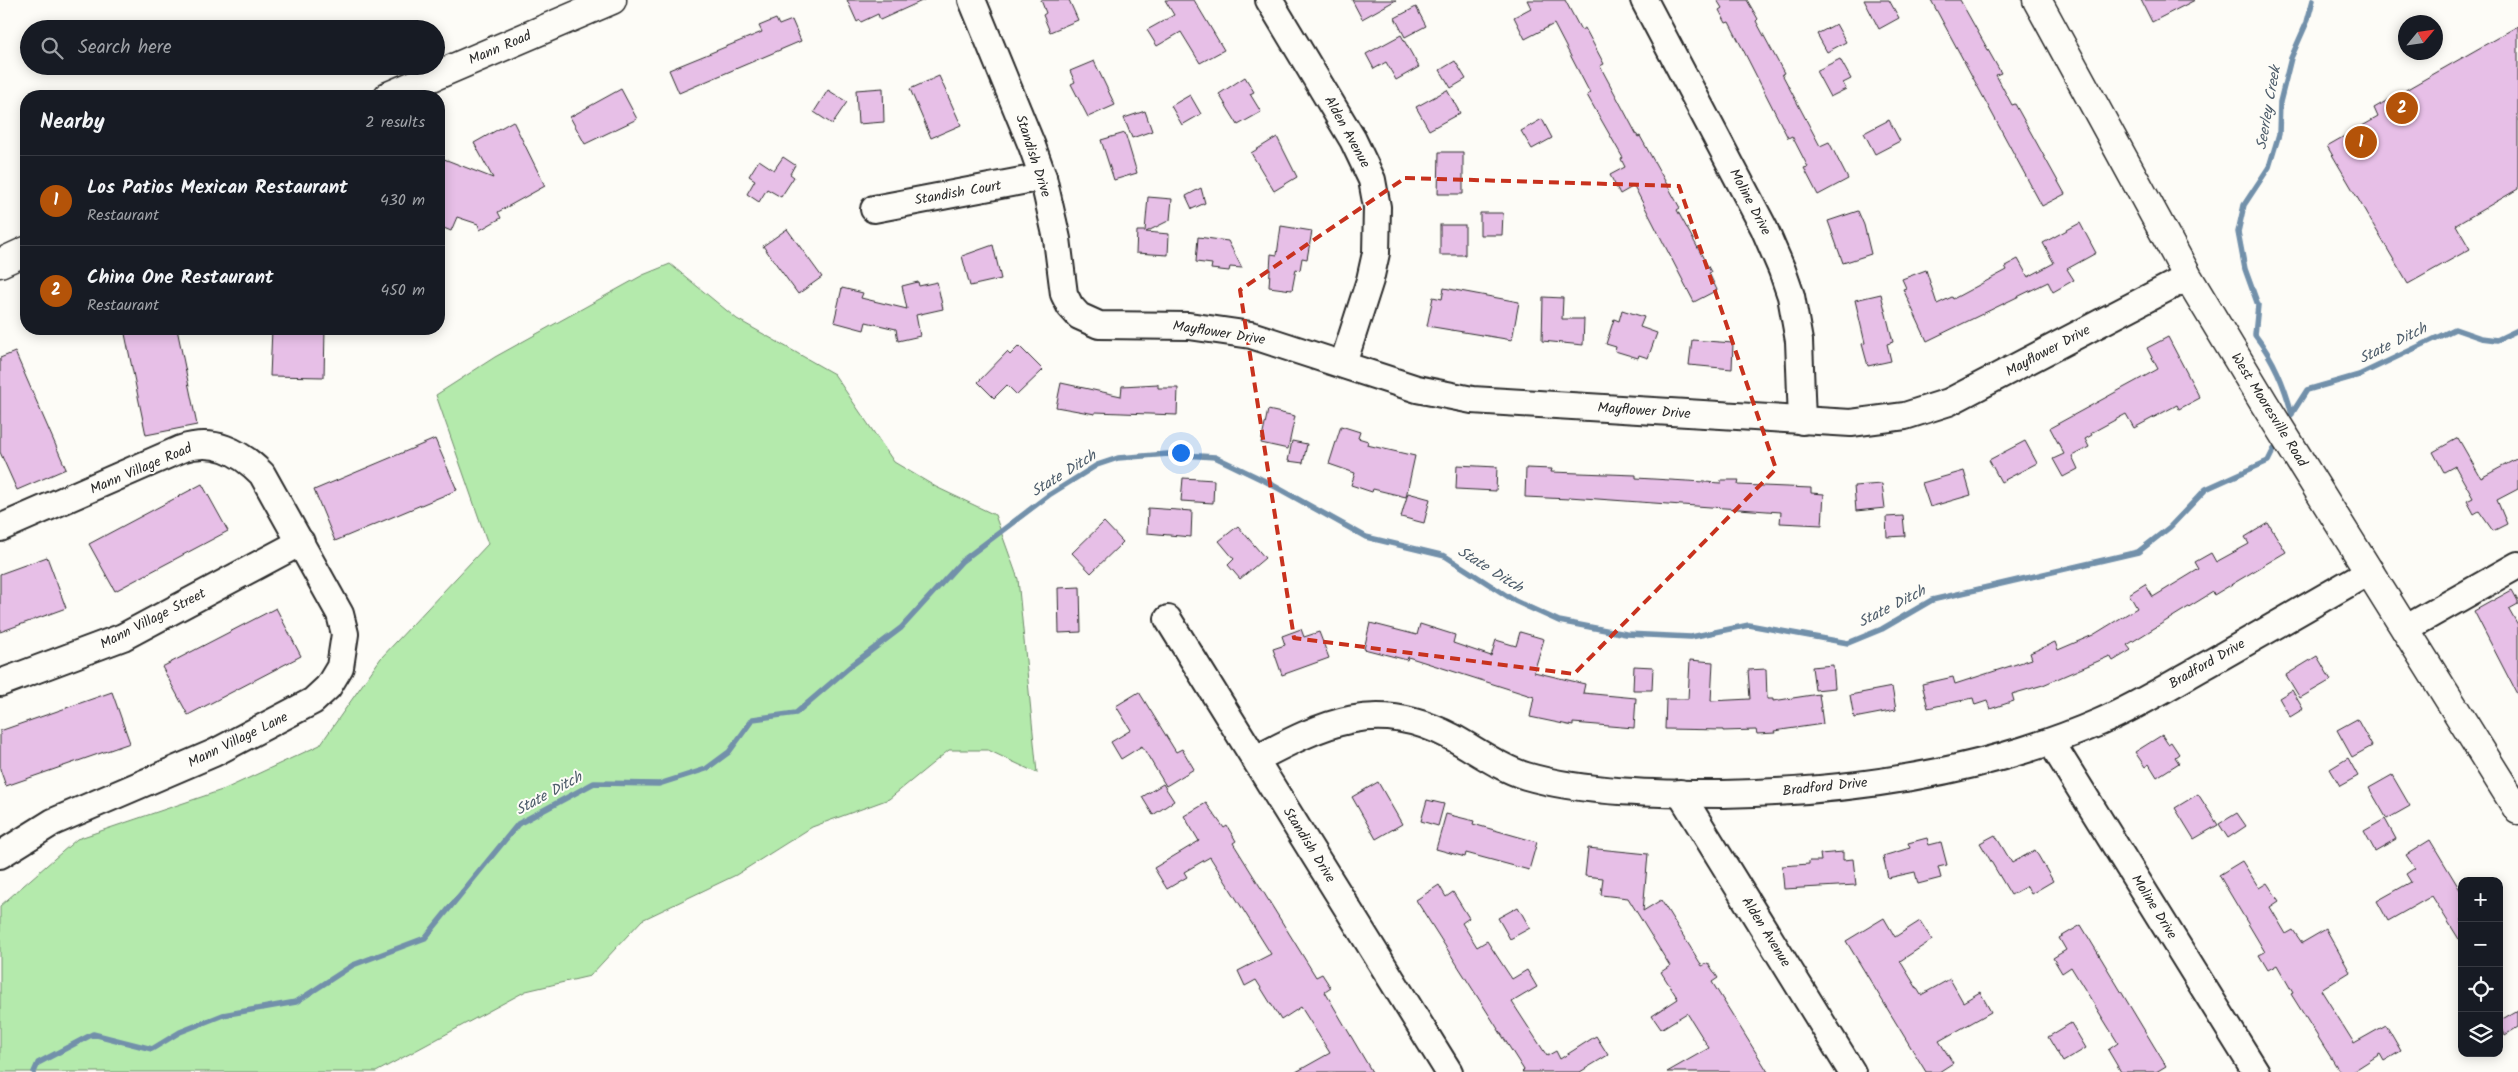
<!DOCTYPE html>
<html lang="en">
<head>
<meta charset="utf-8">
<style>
	:root { --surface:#171b24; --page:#242831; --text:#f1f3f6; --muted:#9ea1a6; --line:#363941; --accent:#b45309 }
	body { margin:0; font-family:Kalam,sans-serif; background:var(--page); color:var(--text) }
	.controls { position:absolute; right:15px; bottom:15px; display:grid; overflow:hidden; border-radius:10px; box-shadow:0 2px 12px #0003 }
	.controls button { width:45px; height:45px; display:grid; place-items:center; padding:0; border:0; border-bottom:1px solid var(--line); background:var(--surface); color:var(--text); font:25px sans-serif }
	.compass { position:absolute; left:2398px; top:15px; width:45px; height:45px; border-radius:50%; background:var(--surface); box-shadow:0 2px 12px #0003; rotate:61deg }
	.you { position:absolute; left:1180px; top:452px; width:18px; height:18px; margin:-12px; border:4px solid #fff; border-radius:50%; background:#1a73e8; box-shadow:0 0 0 8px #1a73e833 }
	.badge { display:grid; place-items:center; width:32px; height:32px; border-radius:50%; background:var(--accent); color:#fff; font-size:16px; font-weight:700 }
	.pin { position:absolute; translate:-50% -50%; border:2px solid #fff; box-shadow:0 1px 5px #0006 }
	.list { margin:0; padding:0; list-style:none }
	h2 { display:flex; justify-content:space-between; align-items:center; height:65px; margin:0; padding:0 20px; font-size:21px }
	h2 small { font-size:16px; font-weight:400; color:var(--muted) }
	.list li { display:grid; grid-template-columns:32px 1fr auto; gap:15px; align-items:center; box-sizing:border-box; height:90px; padding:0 20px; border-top:1px solid var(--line) }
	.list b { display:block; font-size:19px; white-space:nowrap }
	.list p { margin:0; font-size:16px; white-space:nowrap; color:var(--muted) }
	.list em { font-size:16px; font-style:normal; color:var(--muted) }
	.icon { flex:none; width:28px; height:28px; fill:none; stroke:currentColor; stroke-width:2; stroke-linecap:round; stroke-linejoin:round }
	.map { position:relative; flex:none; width:2518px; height:1072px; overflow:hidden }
	.search { position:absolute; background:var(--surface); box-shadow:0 2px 12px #0003; left:20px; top:20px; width:425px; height:55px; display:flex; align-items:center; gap:12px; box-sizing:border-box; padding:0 18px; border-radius:28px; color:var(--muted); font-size:19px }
	.panel { position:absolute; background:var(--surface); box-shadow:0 2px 12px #0003; left:20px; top:90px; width:425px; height:245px; border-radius:20px }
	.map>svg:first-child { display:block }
	.green { fill:#b4eaac; stroke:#708a6c }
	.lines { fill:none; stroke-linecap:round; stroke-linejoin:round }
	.stream { stroke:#7290aa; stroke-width:5.5 }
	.building { fill:#e7bfe7; stroke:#2b2b2b }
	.minor-casing { stroke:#2b2b2b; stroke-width:30 }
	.major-casing { stroke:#2b2b2b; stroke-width:31 }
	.minor { stroke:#fdfcf7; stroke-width:26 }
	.major { stroke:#fdfcf7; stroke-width:28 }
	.marked { fill:none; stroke:#c8321e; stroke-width:4; stroke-dasharray:10 6; stroke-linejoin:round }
	.labels { text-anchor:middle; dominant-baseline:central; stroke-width:4; stroke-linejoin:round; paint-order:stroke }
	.street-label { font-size:14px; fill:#2b2b2b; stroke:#fdfcf7 }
	.water-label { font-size:15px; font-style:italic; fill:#4e5d6b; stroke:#fdfcf7 }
</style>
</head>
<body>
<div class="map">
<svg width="2518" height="1072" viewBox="0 0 2518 1072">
	<rect width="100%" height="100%" fill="#fdfcf7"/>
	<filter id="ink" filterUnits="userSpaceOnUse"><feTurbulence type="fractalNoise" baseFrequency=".02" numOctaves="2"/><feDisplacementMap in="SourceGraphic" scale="10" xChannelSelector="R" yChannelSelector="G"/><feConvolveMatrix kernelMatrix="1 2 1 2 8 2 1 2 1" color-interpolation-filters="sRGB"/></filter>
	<g filter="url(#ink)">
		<!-- green -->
		<polygon class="green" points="670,264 737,319 834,374 894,462 936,487 995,515 1018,579 1037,773 988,750 949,750 889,799 812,827 736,875 642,920 590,976 526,991 376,1072 0,1072 0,906 77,839 225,789 320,745 381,658 488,544 436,395 495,357 643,275"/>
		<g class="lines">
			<!-- stream -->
			<g class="stream">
				<path d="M2292 414C2284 384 2274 360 2255 335L2258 305 2245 269 2238 232 2244 205 2269 167 2279 134 2280 102 2291 58 2307 22 2313 0"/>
				<polyline points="2291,415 2307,390 2359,375 2455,329 2481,338 2497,340 2518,330"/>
				<polyline points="34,1072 38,1063 93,1034 152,1049 180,1032 223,1015 296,1002 353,965 425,938 518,824 594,783 659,784 706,769 729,752 753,719 796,713 852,665 901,628 962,561 1049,495 1097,465 1118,458 1168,454 1215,457 1267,482 1366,537 1445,556 1515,601 1559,621 1626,634 1691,637 1749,625 1848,643 1882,629 1932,600 2138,552 2170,527 2206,489 2268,461 2274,449"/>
			</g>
		</g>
		<!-- building -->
		<g class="building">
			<polygon points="847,0 924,0 880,20 878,14 861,22 860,20 857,22"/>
			<polygon points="1041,0 1069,0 1078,20 1050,32 1043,15 1046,13"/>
			<polygon points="1165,0 1194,0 1224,50 1200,63 1181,32 1157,46 1147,30 1174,15"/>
			<polygon points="1352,0 1396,0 1362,19"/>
			<polygon points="1527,0 1565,0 1581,30 1585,28 1604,64 1600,66 1638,137 1640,136 1680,208 1677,210 1711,272 1709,273 1717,290 1694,302 1634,186 1620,194 1610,175 1625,167 1621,159 1623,158 1587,95 1590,93 1554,24 1525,39 1514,17 1531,8"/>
			<polygon points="1717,0 1747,0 1758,19 1756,21 1784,73 1782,74 1820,146 1829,142 1848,179 1818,195 1804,168 1808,167 1792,136 1788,138 1729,22 1726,23 1719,10 1722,8"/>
			<polygon points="1864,0 1889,0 1899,18 1879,29"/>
			<polygon points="1931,0 1960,0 2001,73 1996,75 2012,105 2015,104 2065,194 2042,206"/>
			<polygon points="2141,0 2195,0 2152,22"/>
			<polygon points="1416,7 1426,26 1405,37 1395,18"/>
			<polygon points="776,19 779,25 792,20 801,41 679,93 669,70 762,32 759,26"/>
			<polygon points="1836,24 1846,42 1827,52 1817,34"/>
			<polygon points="2518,26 2518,189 2456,225 2470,249 2408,284 2327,146 2378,117 2374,108"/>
			<polygon points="1401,35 1419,67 1396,80 1386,62 1374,69 1366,54"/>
			<polygon points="1840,59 1851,79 1843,83 1846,89 1830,97 1816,71"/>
			<polygon points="1094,61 1115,105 1088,117 1071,84 1075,82 1070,71"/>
			<polygon points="1455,61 1466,79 1451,88 1440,70"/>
			<polygon points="939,76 961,125 931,138 910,89"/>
			<polygon points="1245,77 1254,92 1250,94 1261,112 1238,125 1219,94"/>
			<polygon points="883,88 884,122 858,124 856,90"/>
			<polygon points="621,89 637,119 585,144 570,117"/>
			<polygon points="828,90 847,102 832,124 814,112"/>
			<polygon points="1447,90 1460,113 1429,130 1416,107"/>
			<polygon points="1190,95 1201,114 1182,125 1171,106"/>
			<polygon points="1145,111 1152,131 1132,138 1124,118"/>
			<polygon points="1542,119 1552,138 1532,149 1521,131"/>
			<polygon points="1889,120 1900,141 1875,154 1864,133"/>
			<polygon points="513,121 545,186 498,212 501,218 480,230 478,224 457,217 451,231 439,226 439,157 493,178 474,143"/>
			<polygon points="1125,133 1137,173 1114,180 1101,140"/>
			<polygon points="1277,137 1297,177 1274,191 1251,153"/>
			<polygon points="1439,152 1463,152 1463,194 1438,194"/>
			<polygon points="783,157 795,165 790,174 794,177 781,197 767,189 759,202 747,194 755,180 749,176 759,160 774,170"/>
			<polygon points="1201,188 1205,203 1192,209 1186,196"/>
			<polygon points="1148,197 1172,199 1170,220 1146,232 1169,234 1168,255 1136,253 1137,231 1145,231"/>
			<polygon points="1858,211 1864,225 1871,254 1843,263 1828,221"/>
			<polygon points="1480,213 1503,213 1502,235 1480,235"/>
			<polygon points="2080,223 2096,253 2067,269 2074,280 2053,292 2048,282 1927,341 1903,289 1906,288 1902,279 1926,270 1937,304 1952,297 1953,299 2007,270 2005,266 2018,259 2028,277 2054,263 2043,243"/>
			<rect x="1440" y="225" width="25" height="30"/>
			<polygon points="1281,226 1312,231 1307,259 1302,258 1300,270 1296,269 1292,290 1269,287 1271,254 1277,255"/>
			<polygon points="787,229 822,277 798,294 763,246"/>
			<polygon points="1198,237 1228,241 1242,268 1230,267 1229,271 1211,269 1212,264 1196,262"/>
			<polygon points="993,245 1001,279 970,286 962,256"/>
			<polygon points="918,282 919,286 937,282 943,309 916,315 920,336 898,341 896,329 866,322 864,330 834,322 842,288 863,293 861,298 907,309 902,286"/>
			<polygon points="1444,288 1519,302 1512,340 1427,326 1433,297 1442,299"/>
			<polygon points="1881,294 1893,342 1887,344 1891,361 1868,366 1862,344 1865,343 1855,300"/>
			<polygon points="1543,297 1563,298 1562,319 1584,319 1583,345 1542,341"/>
			<polygon points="1622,310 1644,317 1640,327 1657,333 1648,358 1639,355 1638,358 1615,351 1616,347 1606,344 1614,319 1619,321"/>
			<polygon points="124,329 177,329 197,425 146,435"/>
			<polygon points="272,329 325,329 324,377 270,376"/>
			<polygon points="2168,337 2200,398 2179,409 2177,405 2134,428 2126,414 2091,433 2092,435 2085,439 2089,447 2072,456 2078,469 2063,477 2053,459 2064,454 2050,428 2158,369 2147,348"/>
			<polygon points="1692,340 1733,343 1732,369 1689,365"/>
			<polygon points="1019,346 1043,370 1017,395 1007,385 994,398 978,382 1007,352 1010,355"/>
			<polygon points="15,352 66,469 17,490 0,452 0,358"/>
			<polygon points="1061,383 1121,396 1122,386 1158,384 1158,388 1178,388 1177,415 1095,412 1095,414 1056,407"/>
			<polygon points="1268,410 1295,416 1288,449 1261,443"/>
			<polygon points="1341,426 1360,432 1358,438 1368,441 1367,445 1415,456 1406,497 1373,489 1372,492 1351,485 1355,473 1329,464"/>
			<polygon points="2458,438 2481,478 2518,458 2518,489 2497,500 2507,524 2493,531 2479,511 2474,514 2467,501 2473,498 2455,466 2444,472 2433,452"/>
			<polygon points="435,439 457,490 335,541 314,490"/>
			<polygon points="1292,441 1307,444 1303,463 1288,461"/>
			<polygon points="2025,441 2037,463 2001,482 1989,460"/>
			<polygon points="1457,465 1497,467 1496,491 1456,489"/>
			<polygon points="1526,468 1552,469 1551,472 1636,475 1636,478 1721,483 1721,480 1739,480 1738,485 1811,488 1811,493 1824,494 1822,525 1780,523 1781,512 1569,497 1569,499 1525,497"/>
			<polygon points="1964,471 1971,495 1930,507 1922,483"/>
			<polygon points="1183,478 1214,480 1213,503 1181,501"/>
			<polygon points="202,484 228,531 115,591 89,544"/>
			<polygon points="1882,484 1885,508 1856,511 1854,486"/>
			<polygon points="1408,493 1430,499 1424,523 1401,517"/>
			<polygon points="1148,508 1192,511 1191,537 1147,533"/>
			<polygon points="1903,516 1905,536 1887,537 1886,517"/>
			<polygon points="1104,522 1123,542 1091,573 1072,553"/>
			<polygon points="2268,523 2286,552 2214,595 2213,592 2127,645 2131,650 2113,661 2110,656 2043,685 2012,694 2014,701 1990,709 1987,701 1975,705 1973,698 1928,708 1922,684 1953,677 1955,684 2032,659 2030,653 2055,642 2058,650 2093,635 2137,608 2129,594 2145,584 2153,597 2199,569 2195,562 2211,553 2216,562 2249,544 2245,537"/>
			<polygon points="1238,526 1265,558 1240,579 1228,565 1234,559 1219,541"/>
			<polygon points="47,557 66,608 0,632 0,574"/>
			<polygon points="1080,587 1081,632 1059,633 1058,588"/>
			<polygon points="2512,590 2518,601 2518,604 2509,609 2518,625 2518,696 2474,611"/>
			<polygon points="276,608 301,656 188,715 162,667"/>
			<polygon points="1370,623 1417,635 1420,624 1455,635 1453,643 1491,656 1496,640 1516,646 1520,632 1544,639 1534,672 1585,684 1583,693 1636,698 1634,728 1573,723 1573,726 1530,717 1534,697 1408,657 1407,660 1364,649"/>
			<polygon points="1301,629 1304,637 1319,632 1329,658 1282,675 1273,649 1285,645 1282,636"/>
			<polygon points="2317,656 2331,680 2300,698 2286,675"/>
			<polygon points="1690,660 1713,662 1711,701 1750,699 1748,670 1766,669 1767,699 1773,699 1773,701 1819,694 1823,724 1774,731 1775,733 1757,734 1756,730 1723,731 1723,730 1665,729 1666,699 1688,699"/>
			<polygon points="1833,665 1835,688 1815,690 1812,667"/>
			<polygon points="1634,666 1653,667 1652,690 1633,690"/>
			<polygon points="1892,687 1896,710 1854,718 1850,695"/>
			<polygon points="2292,690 2303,709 2290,717 2279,698"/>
			<polygon points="112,692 130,743 6,786 0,769 0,731"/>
			<polygon points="1139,692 1176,752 1182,749 1194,769 1166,786 1142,746 1121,759 1111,742 1131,730 1116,706"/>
			<polygon points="2357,719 2372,746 2352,757 2337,730"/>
			<polygon points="2162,735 2168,744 2171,742 2179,754 2175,757 2179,763 2157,777 2149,764 2145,767 2135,752"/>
			<polygon points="2348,758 2358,776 2340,786 2330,769"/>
			<polygon points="2392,775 2410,806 2387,819 2369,788"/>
			<polygon points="1378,782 1402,824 1376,839 1352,797"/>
			<polygon points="1163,784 1174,801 1153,815 1142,797"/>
			<polygon points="2198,794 2218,825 2194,839 2175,808"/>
			<polygon points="1427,800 1444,804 1438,826 1421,821"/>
			<polygon points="1206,803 1224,828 1227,826 1236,841 1233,843 1316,977 1322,974 1331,988 1325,992 1372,1072 1296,1072 1330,1053 1301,1007 1281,1020 1256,980 1245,986 1238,971 1271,954 1210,857 1184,872 1187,877 1167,889 1154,868 1199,841 1184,816"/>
			<polygon points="2237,813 2246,826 2228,838 2219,824"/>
			<polygon points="1446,814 1474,821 1473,824 1537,842 1529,870 1466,853 1465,857 1436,849"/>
			<polygon points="2385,819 2396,839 2375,851 2364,831"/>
			<polygon points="1995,835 2012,863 2035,850 2053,881 2031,894 2027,886 2011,895 1980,843"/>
			<polygon points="1927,838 1929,845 1941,842 1947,865 1938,867 1941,878 1918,884 1915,872 1888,878 1883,856 1910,848 1908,843"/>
			<polygon points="2430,840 2462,893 2462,944 2432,896 2388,921 2377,901 2411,882 2406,874 2415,868 2406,855"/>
			<polygon points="1588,848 1648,854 1643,911 1661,900 1702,966 1708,963 1718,978 1712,982 1768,1072 1667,1072 1709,1048 1687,1013 1661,1029 1652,1016 1678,999 1661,972 1670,966 1628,898 1601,895 1603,878 1585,876"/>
			<polygon points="1843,852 1843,860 1853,859 1856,885 1784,889 1782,866 1809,864 1809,861 1821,861 1820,854"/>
			<polygon points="2242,861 2259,888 2267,883 2279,901 2270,907 2286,934 2293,930 2302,943 2326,929 2350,972 2321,990 2354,1043 2386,1025 2401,1051 2384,1061 2380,1054 2352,1072 2340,1072 2291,994 2293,993 2277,965 2268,970 2259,955 2265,952 2219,875"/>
			<polygon points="1439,885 1446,897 1453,892 1469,918 1462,923 1477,947 1487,941 1512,979 1527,970 1537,987 1512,1002 1547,1056 1556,1051 1560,1059 1596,1036 1608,1055 1580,1072 1522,1072 1524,1070 1416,900"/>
			<polygon points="1518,907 1530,928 1510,939 1498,918"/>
			<polygon points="1884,918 1895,937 1920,921 1932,940 1900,961 1921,995 1950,979 1963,1002 1980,992 1991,1012 1939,1041 1953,1063 1939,1072 1926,1072 1846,941"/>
			<polygon points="2081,925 2166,1066 2156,1072 2121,1072 2108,1050 2118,1043 2071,967 2062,973 2053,958 2066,950 2059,938"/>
			<polygon points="2518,1010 2518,1027 2505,1035 2499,1021"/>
			<polygon points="2071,1023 2086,1048 2063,1062 2048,1037"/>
		</g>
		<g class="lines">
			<defs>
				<g id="minor">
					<polyline points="972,0 1032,146 1043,177 1057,239 1064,294 1070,306 1079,316 1099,325 1189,326 1251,335 1417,389 1472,400 1851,423 1905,416 1949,402 2188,277"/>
					<polyline points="1269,0 1353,140 1372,180 1377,207 1376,253 1370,280 1343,364"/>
					<polyline points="1644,0 1764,228 1782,270 1791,296 1799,341 1802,421"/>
					<polyline points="874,209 1043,177"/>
					<path d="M0 528 181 449C214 438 239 451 262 474L340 614 345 634 340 667 328 687 313 701 214 753 53 822 0 855"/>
					<polyline points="1168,619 1449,1072"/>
					<polyline points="2405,629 2518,565"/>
					<polyline points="0,683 123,637 301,542"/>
					<polyline points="2051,742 2256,1072"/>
					<path d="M1256 759C1325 723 1376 697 1452 737 1476 750 1500 768 1526 776 1584 793 1662 794 1722 794 1849 792 1982 773 2100 722 2138 706 2174 683 2210 663 2263 632 2317 602 2370 571"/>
					<polyline points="1680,793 1852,1072"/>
				</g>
				<g id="major">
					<polyline points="2037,0 2188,277 2264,403 2518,810"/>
					<polyline points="388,96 612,0"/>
					<polyline points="0,263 26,251"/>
				</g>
			</defs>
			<!-- minor casing -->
			<use href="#minor" class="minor-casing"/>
			<!-- major casing -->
			<use href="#major" class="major-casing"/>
			<!-- minor -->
			<use href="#minor" class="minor"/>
			<!-- major -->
			<use href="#major" class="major"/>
		</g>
	</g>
	<!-- marked area -->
	<path class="marked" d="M1405 178 1679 186 1776 469 1574 674 1294 638 1240 290Z"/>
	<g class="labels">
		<!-- street labels -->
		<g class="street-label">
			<text transform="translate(500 48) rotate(-23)">Mann Road</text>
			<text transform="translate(1347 132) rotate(61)">Alden Avenue</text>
			<text transform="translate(1033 156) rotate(72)">Standish Drive</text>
			<text transform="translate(958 193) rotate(-10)">Standish Court</text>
			<text transform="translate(1750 202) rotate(62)">Moline Drive</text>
			<text transform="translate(1219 333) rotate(9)">Mayflower Drive</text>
			<text transform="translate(2048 351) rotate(-28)">Mayflower Drive</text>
			<text transform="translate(2269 410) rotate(58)">West Mooresville Road</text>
			<text transform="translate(1644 411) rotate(4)">Mayflower Drive</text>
			<text transform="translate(141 469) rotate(-23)">Mann Village Road</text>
			<text transform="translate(153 619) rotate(-27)">Mann Village Street</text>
			<text transform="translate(2207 664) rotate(-30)">Bradford Drive</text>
			<text transform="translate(238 740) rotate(-26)">Mann Village Lane</text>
			<text transform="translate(1825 787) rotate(-6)">Bradford Drive</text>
			<text transform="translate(1309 845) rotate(58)">Standish Drive</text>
			<text transform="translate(2154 907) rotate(58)">Moline Drive</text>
			<text transform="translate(1766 932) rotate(58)">Alden Avenue</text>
		</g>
		<!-- water labels -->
		<g class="water-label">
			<text transform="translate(2269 108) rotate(-80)">Seerley Creek</text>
			<text transform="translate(2393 344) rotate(-26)">State Ditch</text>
			<text transform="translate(1064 474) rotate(-32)">State Ditch</text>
			<text transform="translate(1490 570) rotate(32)">State Ditch</text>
			<text transform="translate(1892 607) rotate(-27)">State Ditch</text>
			<text transform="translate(549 794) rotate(-29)">State Ditch</text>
		</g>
	</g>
</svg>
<div class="controls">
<button>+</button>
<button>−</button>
<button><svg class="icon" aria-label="locate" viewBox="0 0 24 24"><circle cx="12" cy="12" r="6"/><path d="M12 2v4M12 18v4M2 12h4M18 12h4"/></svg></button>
<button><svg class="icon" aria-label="layers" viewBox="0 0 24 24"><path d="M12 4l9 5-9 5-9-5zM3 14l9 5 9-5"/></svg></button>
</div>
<svg class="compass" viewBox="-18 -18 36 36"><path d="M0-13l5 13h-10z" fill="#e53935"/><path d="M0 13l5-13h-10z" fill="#9ea1a6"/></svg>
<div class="you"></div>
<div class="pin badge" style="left:2361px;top:142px">1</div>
<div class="pin badge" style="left:2402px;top:108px">2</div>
<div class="search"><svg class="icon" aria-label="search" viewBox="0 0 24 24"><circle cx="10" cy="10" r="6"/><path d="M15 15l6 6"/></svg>Search here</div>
<section class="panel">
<h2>Nearby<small>2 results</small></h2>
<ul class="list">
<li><span class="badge">1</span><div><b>Los Patios Mexican Restaurant</b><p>Restaurant</p></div><em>430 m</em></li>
<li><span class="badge">2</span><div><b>China One Restaurant</b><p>Restaurant</p></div><em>450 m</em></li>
</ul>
</section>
</div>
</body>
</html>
